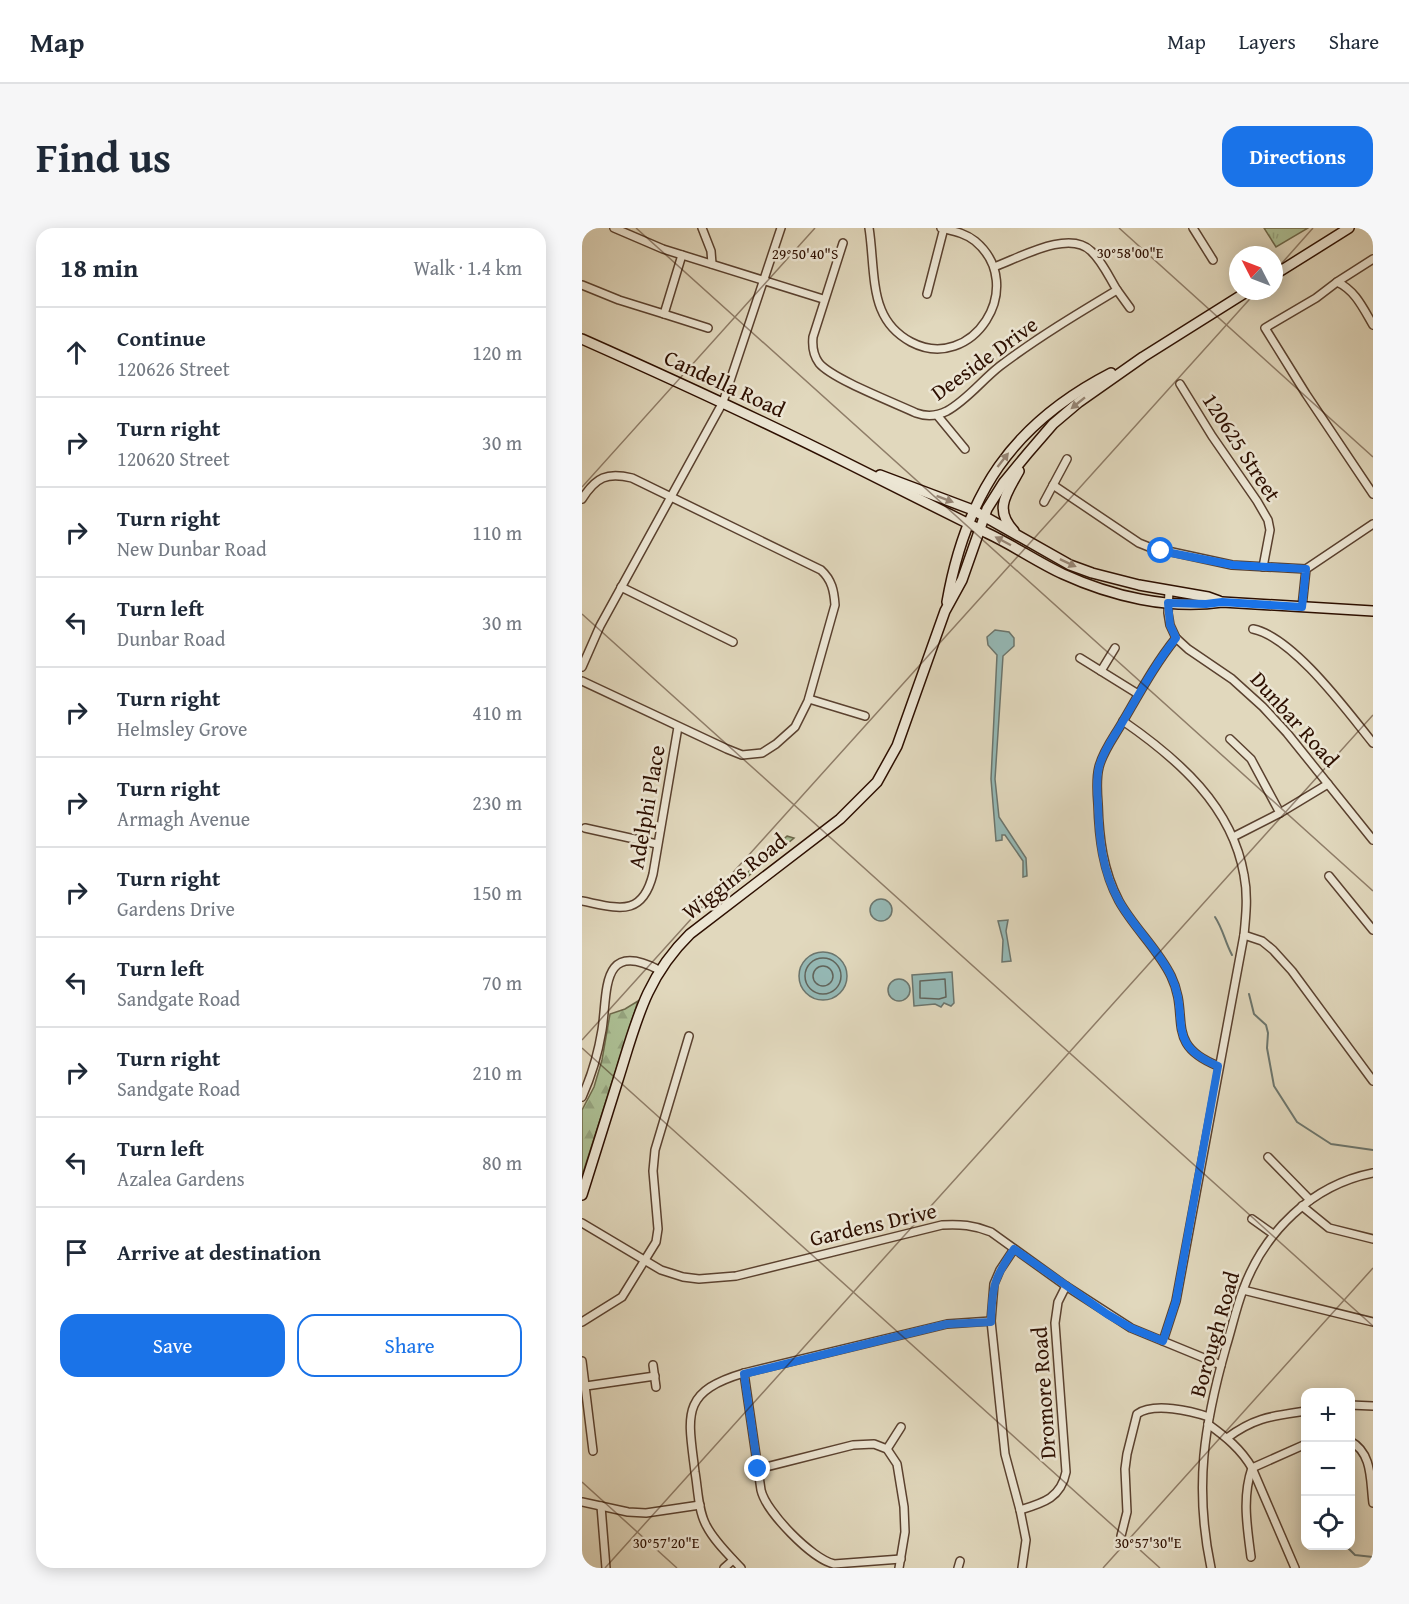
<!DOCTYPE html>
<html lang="en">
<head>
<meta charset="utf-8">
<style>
	:root { --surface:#fff; --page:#f6f6f7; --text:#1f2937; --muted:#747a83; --line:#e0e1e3; --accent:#1a73e8 }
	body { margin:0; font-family:"Gentium Book Plus",serif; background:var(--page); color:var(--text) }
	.controls { position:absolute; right:18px; bottom:18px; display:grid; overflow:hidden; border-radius:12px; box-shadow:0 3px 15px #0003 }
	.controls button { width:54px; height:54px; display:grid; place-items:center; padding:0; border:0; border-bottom:2px solid var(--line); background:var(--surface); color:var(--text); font:30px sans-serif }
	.compass { position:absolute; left:647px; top:18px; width:54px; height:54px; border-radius:50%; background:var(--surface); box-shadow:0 3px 15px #0003; rotate:312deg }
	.stop { position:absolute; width:18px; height:18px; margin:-14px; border:4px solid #1a73e8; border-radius:50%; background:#fff }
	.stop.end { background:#1a73e8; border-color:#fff; box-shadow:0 2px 6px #0008 }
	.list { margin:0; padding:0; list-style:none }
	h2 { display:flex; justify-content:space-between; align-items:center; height:78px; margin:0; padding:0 24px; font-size:26px }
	h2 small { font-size:20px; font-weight:400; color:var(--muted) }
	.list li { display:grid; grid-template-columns:39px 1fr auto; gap:18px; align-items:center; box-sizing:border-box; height:90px; padding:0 24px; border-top:2px solid var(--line) }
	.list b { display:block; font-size:22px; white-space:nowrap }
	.list p { margin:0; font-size:20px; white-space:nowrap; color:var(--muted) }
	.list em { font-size:20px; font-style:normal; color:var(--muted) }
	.actions { display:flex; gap:12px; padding:18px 24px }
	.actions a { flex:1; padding:14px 0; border:2px solid var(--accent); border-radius:18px; text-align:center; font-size:21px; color:var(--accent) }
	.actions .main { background:var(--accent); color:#fff }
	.icon { flex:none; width:33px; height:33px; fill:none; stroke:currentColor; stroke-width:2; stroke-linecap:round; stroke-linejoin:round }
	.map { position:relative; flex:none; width:791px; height:1340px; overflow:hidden; border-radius:18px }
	header { display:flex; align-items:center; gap:36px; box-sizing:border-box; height:84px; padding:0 30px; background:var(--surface); border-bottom:2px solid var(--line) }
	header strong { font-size:28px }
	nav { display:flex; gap:33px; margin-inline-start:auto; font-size:21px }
	.intro { display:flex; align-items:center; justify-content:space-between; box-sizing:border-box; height:144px; padding:0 36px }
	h1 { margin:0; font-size:42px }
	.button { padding:15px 27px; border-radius:18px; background:var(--accent); color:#fff; font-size:21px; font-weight:700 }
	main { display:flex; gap:36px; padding:0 36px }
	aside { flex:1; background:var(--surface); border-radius:18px; box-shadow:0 3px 15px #0003 }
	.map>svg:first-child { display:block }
	.grass { fill:url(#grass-tufts); stroke:#6d684a; stroke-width:1.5 }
	.forest { fill:url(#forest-firs); stroke:#6d684a; stroke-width:1.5 }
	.water { fill:#95b9b6; stroke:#6b756d; stroke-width:1.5 }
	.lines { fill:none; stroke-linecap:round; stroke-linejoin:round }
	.shore { stroke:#61645b; stroke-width:1.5 }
	.stream { stroke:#6b756d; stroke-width:2 }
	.street-casing { stroke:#5a412f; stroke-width:10 }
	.secondary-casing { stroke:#2d0f00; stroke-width:12 }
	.street { stroke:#ece6d4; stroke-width:7 }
	.secondary { stroke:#ece6d4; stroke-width:9 }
	.oneway { fill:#968575 }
	.route { stroke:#1a73e8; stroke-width:8 }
	.ticks { fill:none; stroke:#2d0f00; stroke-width:1.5; stroke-opacity:0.45 }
	.labels { text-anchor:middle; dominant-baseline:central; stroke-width:5; stroke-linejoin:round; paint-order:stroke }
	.street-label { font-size:22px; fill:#2d0f00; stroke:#ece6d4 }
	.ticks-label { font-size:15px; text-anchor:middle; fill:#2d0f00; stroke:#ece6d4; stroke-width:5; stroke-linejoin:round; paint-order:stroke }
</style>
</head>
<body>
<header>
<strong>Map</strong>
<nav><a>Map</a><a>Layers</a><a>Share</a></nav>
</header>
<div class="intro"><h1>Find us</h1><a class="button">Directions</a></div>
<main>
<aside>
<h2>18 min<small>Walk · 1.4 km</small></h2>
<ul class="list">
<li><svg class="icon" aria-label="ahead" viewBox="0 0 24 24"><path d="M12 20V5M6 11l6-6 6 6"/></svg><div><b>Continue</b><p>120626 Street</p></div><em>120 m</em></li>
<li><svg class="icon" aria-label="right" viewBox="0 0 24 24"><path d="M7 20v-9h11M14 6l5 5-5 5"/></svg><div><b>Turn right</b><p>120620 Street</p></div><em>30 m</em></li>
<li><svg class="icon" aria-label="right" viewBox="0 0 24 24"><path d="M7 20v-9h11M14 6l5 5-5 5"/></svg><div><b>Turn right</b><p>New Dunbar Road</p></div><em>110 m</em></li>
<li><svg class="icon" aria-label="left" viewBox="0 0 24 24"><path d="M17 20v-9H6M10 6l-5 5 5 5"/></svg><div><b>Turn left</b><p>Dunbar Road</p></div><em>30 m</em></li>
<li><svg class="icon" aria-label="right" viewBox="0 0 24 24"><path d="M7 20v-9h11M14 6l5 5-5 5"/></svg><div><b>Turn right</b><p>Helmsley Grove</p></div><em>410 m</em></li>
<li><svg class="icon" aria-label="right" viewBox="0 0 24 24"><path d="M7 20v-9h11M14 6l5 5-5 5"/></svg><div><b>Turn right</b><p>Armagh Avenue</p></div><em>230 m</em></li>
<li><svg class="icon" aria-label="right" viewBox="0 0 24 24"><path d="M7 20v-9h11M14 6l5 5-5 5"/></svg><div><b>Turn right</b><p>Gardens Drive</p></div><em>150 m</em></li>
<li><svg class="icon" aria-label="left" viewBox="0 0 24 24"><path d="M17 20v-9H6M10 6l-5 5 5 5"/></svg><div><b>Turn left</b><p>Sandgate Road</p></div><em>70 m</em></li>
<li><svg class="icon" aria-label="right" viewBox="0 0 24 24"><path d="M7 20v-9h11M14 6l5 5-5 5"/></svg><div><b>Turn right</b><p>Sandgate Road</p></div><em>210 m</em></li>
<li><svg class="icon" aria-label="left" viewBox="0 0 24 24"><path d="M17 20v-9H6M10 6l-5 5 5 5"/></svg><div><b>Turn left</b><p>Azalea Gardens</p></div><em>80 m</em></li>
<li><svg class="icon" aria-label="arrive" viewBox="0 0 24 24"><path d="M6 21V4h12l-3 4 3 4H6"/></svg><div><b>Arrive at destination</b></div></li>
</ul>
<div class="actions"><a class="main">Save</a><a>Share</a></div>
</aside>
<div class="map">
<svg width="791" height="1340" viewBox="0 0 791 1340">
	<defs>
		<pattern id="grass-tufts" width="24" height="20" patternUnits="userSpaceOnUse" patternTransform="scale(1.5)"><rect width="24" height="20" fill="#adc095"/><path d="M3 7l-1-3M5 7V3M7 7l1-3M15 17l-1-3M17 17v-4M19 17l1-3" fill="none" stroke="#95a47f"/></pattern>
		<pattern id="forest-firs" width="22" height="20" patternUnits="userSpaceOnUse" patternTransform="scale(1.5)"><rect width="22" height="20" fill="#adc095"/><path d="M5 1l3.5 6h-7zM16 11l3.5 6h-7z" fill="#95a47f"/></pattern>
	</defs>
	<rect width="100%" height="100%" fill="#e1d8bd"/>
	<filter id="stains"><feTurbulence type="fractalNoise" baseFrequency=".00333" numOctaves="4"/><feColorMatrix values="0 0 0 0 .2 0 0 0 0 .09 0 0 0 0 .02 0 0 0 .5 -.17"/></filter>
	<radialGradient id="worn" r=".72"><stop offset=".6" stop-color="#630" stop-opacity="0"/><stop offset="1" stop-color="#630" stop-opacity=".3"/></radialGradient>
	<!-- grass -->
	<polygon class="grass" points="682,0 726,0 694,19"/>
	<!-- forest -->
	<g class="forest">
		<polygon points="205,608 212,610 140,670 119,680 165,645"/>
		<polygon points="56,773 0,948 0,882 12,859 20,832 28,786 43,781"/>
	</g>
	<!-- water -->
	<g class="water">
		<polygon points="413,402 427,404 432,410 432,418 421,428 413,551 417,589 444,630 445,648 441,649 441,633 423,607 420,607 420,612 414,613 409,551 415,427 406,417 405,409"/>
		<circle cx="299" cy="682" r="11"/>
		<polygon points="426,692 424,703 429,733 420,734 421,712 416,693"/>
		<circle cx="241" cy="748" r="24"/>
		<polygon points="370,744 372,775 369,778 362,775 359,779 353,776 332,778 330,747"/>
		<circle cx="317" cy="762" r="11"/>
	</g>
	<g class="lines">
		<!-- shore -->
		<g class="shore">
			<circle cx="241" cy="748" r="18"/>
			<circle cx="241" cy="748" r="10"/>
			<polygon points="363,751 364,769 357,771 338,770 338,753"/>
		</g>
		<!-- stream -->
		<g class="stream">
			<path d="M633 689C641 701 643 714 650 727"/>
			<polyline points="667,766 672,786 684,797 686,805 685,820 692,858 715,894 749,916 791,922"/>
			<polyline points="767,1321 773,1327 791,1329"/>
		</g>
		<defs>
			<g id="street">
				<polyline points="32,0 81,21 241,71"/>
				<polyline points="120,0 129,23 130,36"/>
				<path d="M287 0C291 24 290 60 299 81 305 96 316 107 329 114 390 146 447 58 393 13 383 5 371 3 359 0"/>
				<polyline points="611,0 631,32"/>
				<path d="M261 15 231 109C230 119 231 127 237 135 250 151 313 175 334 185 345 189 355 188 365 183 385 172 400 152 418 138 455 110 495 86 535 62 527 49 520 33 509 23 487 1 437 30 412 39"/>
				<polyline points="755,54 791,31"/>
				<polyline points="0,57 37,72 82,86 100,27"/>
				<polyline points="535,62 548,80"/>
				<polyline points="345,66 362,0"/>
				<polyline points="82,86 126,100"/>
				<path d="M791 97C781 80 773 62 755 54L734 70 683 100 724 166 791 266"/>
				<polyline points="598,156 630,208 675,273 686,292 688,302 681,339"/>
				<polyline points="355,187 383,221"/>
				<polyline points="471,257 557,315 567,319 650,337 724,341"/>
				<path d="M0 271C14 249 25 244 50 250L239 342C250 352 252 363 253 377L226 473 213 499 194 516 180 525 160 527 145 521 0 453"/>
				<polyline points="462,274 485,231"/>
				<polyline points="39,359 151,414"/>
				<polyline points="587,362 586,385 588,397 594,410 606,421 650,451 681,479 705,505 791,612"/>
				<polyline points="720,379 724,341 791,296"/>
				<path d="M671 401C711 409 765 483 791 515"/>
				<path d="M594 410C573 436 557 466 540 495 532 509 521 523 517 539 514 551 515 564 516 576 517 610 521 643 537 673 552 700 576 721 589 748 609 789 581 816 636 838"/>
				<polyline points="498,430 556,466"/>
				<polyline points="0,439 18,398 141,174 199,0"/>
				<polyline points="519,443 533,420"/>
				<polyline points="227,471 283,488"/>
				<path d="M541 493C596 531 650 578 662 647 666 667 664 687 662 707L594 1073 581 1113"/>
				<polyline points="648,511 669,531 698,585"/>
				<polyline points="3,600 75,616"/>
				<polyline points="651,609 698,585 746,556"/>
				<polyline points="747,648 791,702"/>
				<path d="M0 673C36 680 60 690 71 646L96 499"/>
				<polyline points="662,707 680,713 691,722 710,743 791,853"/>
				<path d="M0 869C10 847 16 826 20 802 26 764 18 711 77 742"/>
				<polyline points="686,929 728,972"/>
				<polyline points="720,978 747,1000 791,1011"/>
				<polyline points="670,991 691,1006"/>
				<path d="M0 995 79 1042 101 1049 117 1051 154 1048 360 997C378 996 392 997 409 1004L484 1058 549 1100 639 1137"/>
				<polyline points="432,1021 418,1042 412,1056 409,1093 423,1226 438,1282 444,1312 440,1340"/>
				<polyline points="661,1062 791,1094"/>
				<polyline points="0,1094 40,1069 74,1014 76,1001 71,943 73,922 107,808"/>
				<polyline points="0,1133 11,1223"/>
				<polyline points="71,1137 74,1159"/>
				<path d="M162 1145 179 1262C184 1284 230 1331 252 1336L319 1331"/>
				<polyline points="4,1158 73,1148"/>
				<polyline points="768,1177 791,1178"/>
				<path d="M626 1196C644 1209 659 1221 670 1240L713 1340"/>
				<path d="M645 1210C673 1189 691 1188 724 1183"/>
				<path d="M768 1213C791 1225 788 1253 791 1275"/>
				<polyline points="305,1221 319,1199"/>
				<polyline points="176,1241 271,1217 292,1216 305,1221 315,1236 322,1279 323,1304 317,1340"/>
				<polyline points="0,1274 46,1284 64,1285 118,1277"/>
				<polyline points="19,1278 24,1340"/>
				<path d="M438 1282C461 1275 479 1270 484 1244L473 1095 476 1074 484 1058"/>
				<path d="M539 1308 545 1284 543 1241 545 1226 555 1186C572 1174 609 1183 627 1189"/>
				<path d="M669 1329C665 1298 660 1269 670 1240L724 1216"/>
				<polyline points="142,1340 151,1332"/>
				<path d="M159 1340C147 1327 132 1313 124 1297 116 1282 116 1261 113 1244 106 1187 98 1164 162 1145L365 1096 409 1093"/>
				<polyline points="376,1340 378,1333"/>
				<path d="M629 1340C612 1259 622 1197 644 1119 650 1100 654 1080 661 1062 682 1004 730 957 791 945"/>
			</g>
			<g id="secondary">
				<polyline points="692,47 767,0"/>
				<path d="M0 111C90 151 179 192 267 236 313 259 359 282 405 305 431 317 455 334 481 346 529 368 587 382 640 374L791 383"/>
				<polyline points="298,247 391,282 488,337 510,345 557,357 626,369 637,373"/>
				<path d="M432 303C411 281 425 265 437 243"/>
				<path d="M365 374C384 266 430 196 529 145"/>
				<path d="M0 967C12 929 24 890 36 852 54 795 63 750 108 706L258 591 295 554 315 518 363 383 380 352 405 281 422 254 446 225 471 196 497 174 561 129 666 63"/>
			</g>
		</defs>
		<!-- street casing -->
		<use href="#street" class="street-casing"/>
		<!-- secondary casing -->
		<use href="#secondary" class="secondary-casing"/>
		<!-- street -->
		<use href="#street" class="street"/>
		<!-- secondary -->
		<use href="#secondary" class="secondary"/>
	</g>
	<!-- one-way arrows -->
	<defs><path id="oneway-solid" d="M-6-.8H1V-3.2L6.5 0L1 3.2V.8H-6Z" transform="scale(1.5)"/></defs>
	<g class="oneway">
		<use href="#oneway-solid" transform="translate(496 175) rotate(141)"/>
		<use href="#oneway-solid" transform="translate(421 232) rotate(-52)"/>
		<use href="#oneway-solid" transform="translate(363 271) rotate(21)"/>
		<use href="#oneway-solid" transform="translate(421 313) rotate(-152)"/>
		<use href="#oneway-solid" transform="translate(486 335) rotate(25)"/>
	</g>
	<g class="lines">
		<!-- route -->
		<path class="route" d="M176 1241 162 1146 365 1096 409 1094C410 1058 412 1050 432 1021L525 1086 549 1100 581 1113 594 1073 636 838C581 816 609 789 589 748 576 721 552 700 537 673 520 643 517 610 516 576 515 564 514 551 517 539 521 523 532 509 540 495 557 466 573 436 594 410L588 397 586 375 624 376 640 374 720 379 724 341 651 337 579 323"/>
	</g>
	<!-- ticks -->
	<path class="ticks" d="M54 0 791 663M537 0 791 229M692 44 731 0M0 259 233 0M0 386 791 1098M0 812 675 63M0 820 578 1340M0 1254 95 1340M23 1340 791 487M521 1340 791 1040"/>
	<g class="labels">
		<!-- street labels -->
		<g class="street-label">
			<text transform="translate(402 130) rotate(-36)">Deeside Drive</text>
			<text transform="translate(143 155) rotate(25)">Candella Road</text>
			<text transform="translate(660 219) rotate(57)">120625 Street</text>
			<text transform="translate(713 491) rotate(48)">Dunbar Road</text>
			<text transform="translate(64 579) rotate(-80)">Adelphi Place</text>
			<text transform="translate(152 648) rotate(-38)">Wiggins Road</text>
			<text transform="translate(291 996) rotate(-13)">Gardens Drive</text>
			<text transform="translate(632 1106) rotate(-74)">Borough Road</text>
			<text transform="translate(461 1165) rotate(-94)">Dromore Road</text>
		</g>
	</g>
	<g class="ticks-label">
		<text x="548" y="30">30°58'00"E</text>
		<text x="223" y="31">29°50'40"S</text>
		<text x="84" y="1320">30°57'20"E</text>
		<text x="566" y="1320">30°57'30"E</text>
	</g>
	<rect width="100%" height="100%" filter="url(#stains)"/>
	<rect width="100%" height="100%" fill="url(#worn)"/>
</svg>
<div class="controls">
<button>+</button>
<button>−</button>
<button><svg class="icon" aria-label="locate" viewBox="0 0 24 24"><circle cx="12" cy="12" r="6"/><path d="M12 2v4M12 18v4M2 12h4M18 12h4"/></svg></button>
</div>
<svg class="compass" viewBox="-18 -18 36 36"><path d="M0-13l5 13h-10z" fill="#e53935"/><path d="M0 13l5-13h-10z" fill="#747a83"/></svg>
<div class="stop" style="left:579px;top:323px"></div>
<div class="stop end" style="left:176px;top:1241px"></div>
</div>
</main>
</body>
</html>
